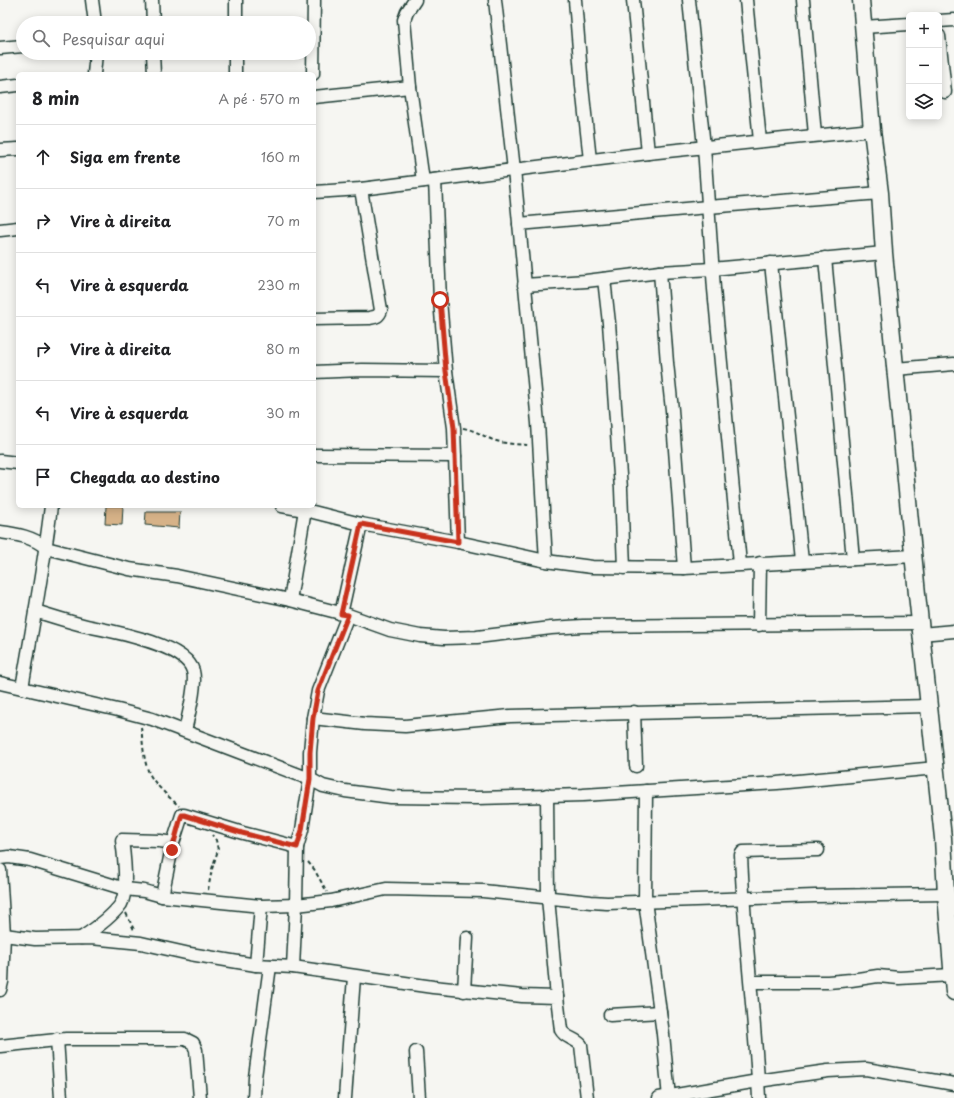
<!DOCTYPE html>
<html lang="pt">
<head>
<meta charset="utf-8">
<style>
	:root { --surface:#fff; --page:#f2f2f2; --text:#202124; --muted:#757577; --line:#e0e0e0 }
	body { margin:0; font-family:"Playpen Sans",sans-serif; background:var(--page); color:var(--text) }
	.controls { position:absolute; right:12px; top:12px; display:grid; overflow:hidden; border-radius:6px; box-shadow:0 2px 10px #0003 }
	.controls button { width:36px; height:36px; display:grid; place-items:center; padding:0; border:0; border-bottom:1px solid var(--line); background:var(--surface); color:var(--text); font:20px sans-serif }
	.stop { position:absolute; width:12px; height:12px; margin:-9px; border:3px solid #c8321e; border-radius:50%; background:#fff }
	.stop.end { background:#c8321e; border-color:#fff; box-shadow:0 1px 4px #0008 }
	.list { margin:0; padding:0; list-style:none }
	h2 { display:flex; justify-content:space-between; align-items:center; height:52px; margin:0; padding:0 16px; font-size:17px }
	h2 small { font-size:13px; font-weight:400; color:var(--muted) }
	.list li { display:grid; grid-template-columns:26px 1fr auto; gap:12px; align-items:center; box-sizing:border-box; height:64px; padding:0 16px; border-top:1px solid var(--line) }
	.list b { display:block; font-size:15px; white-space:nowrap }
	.list em { font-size:13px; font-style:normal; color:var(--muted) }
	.icon { flex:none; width:22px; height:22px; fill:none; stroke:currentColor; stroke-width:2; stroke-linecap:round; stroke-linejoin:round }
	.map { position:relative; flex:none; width:954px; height:1098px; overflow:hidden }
	.search { position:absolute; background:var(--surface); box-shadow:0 2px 10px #0003; left:16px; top:16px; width:300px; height:44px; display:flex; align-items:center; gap:10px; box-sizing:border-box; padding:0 14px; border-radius:22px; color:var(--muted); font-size:15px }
	.panel { position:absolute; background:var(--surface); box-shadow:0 2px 10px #0003; left:16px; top:72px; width:300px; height:436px; border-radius:6px }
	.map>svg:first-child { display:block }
	.building { fill:#d6b288; stroke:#1f3d34 }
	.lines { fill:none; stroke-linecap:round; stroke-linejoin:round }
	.street-casing { stroke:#1f3d34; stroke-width:15 }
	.secondary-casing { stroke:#1f3d34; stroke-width:19 }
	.path { stroke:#1f3d34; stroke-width:2; stroke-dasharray:4 3; stroke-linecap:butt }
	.street { stroke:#f6f6f2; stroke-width:12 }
	.secondary { stroke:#f6f6f2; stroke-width:16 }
	.route { stroke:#c8321e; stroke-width:5 }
</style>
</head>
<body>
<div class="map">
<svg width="954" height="1098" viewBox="0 0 954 1098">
	<rect width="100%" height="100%" fill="#f6f6f2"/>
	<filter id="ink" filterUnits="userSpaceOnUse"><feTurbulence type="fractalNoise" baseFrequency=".025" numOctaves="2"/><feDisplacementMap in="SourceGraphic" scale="8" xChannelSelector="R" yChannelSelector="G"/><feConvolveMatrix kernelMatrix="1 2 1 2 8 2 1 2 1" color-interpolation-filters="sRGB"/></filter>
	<g filter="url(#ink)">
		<!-- building -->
		<g class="building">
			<polygon points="106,506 123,506 122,525 105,524"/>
			<polygon points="146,512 180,512 179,528 145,525"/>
		</g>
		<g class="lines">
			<defs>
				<g id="street">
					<polyline points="92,0 95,23"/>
					<polyline points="152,0 153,23"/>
					<polyline points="415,0 407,12 404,20 410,87 423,181"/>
					<polyline points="495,0 514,170 538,423 546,561"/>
					<polyline points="575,0 582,86 590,160"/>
					<polyline points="633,0 648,153"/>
					<polyline points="689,0 704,147 714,289 740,564"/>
					<polyline points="746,0 760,141"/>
					<polyline points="803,0 815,135"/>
					<polyline points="939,21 954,20"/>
					<polyline points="236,23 236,0"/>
					<polyline points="863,27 909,24"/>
					<polyline points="939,36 945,92"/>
					<polyline points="0,48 23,46"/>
					<polyline points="153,53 154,74"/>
					<polyline points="94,74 96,53"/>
					<polyline points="235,74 235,53"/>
					<polyline points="313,74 314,0"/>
					<polyline points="0,87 18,85"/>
					<polyline points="314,97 410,87"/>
					<polyline points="0,150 18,149"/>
					<polyline points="435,180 440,300 446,371 454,428 458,542"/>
					<polyline points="314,192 361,189 648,153 872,130"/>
					<polyline points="519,224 708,207 880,193"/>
					<polyline points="0,230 18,228"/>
					<polyline points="825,258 853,559"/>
					<polyline points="771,263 802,561"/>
					<polyline points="660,272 667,363 672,410 684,568"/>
					<polyline points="604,279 609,323 621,489 624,568"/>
					<polyline points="524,285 586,281 660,272 712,269 884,253"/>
					<path d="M314 319 369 318C375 317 379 317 381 310L361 189"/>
					<polyline points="895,369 954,364"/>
					<polyline points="314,372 362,370 446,371"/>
					<polyline points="314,455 455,456"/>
					<polyline points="0,461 18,463"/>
					<polyline points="282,506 305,510 361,524 458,542 546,561 592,567 684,568 914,556"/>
					<path d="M0 532C16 534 34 537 46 548L129 569 177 576 290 600 348 615 390 630 420 636 444 638 477 637 551 628 583 626 920 623"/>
					<polyline points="290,600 305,510"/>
					<path d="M35 611C52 616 69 622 87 626 111 631 186 644 193 671 197 685 188 716 185 731"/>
					<polyline points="341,614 361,524"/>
					<polyline points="759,625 760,563"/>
					<polyline points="921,634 954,631"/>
					<polyline points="0,683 118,710 152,719 310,779 323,786 345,791 391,797 477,798 583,795 777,783 936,768"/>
					<path d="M22 688C32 628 44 567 51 506"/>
					<polyline points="634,712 636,766"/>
					<polyline points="313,718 365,724 405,726 510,716 929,706"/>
					<polyline points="646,791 645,901 663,1034 669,1098"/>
					<polyline points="547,795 548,898 557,997"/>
					<polyline points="0,858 9,857 30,860 125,889 144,891 162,896 261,906 296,905 331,901 386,889 483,891 591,902 607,903 815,896 946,894"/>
					<polyline points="0,870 4,935 2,982 0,990"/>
					<polyline points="162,896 173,843 182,815 184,815 243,833 297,847"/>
					<path d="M4 935 35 939 91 938 141 943 190 954 256 965 293 967 433 987 522 996 557 997 561 1030C565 1038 575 1038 581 1045L587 1098"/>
					<path d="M81 938C95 929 111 918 121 904 128 891 124 855 122 840L160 841 173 843"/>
					<polyline points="256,965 261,906"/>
					<polyline points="293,967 296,905 297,847 302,830 310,779 310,752 313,718 318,691 348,615"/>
					<polyline points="751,982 828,982 851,980 878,976 899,978 952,975"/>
					<polyline points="464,991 467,938"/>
					<polyline points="610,1015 660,1012"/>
					<polyline points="57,1039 61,1098"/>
					<polyline points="0,1046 66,1039 185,1039 193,1043 196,1050 200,1098"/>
					<polyline points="416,1052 419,1098"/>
					<polyline points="254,1098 255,1077 270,966"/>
					<polyline points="345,1098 354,977"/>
					<polyline points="659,1098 758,1081 828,1071 866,1069 954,1084"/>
					<path d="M759 1098C755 1017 744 936 741 855L743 852 818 850"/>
				</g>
				<polyline id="secondary" points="861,0 872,130 880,193 884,253 917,594 943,838 946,894 954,992"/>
			</defs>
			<!-- street casing -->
			<use href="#street" class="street-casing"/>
			<!-- secondary casing -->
			<use href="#secondary" class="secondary-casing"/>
			<!-- path -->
			<g class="path">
				<path d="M463 428C475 430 483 436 493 440 504 444 517 444 528 445"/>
				<path d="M141 727C143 742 143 759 149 773 154 784 170 798 179 806"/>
				<polyline points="308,862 314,869 327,892"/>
				<polyline points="208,890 212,869 218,850 216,840 212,835"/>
				<polyline points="126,913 135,932"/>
			</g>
			<!-- street -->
			<use href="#street" class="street"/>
			<!-- secondary -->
			<use href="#secondary" class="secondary"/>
		</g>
	</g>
	<g class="lines" filter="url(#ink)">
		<!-- route -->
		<polyline class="route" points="172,850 181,817 182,815 184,815 242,833 297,847 302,830 310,779 310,752 313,718 318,691 348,615 341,614 361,524 458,542 454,428 446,371 440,300"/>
	</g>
</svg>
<div class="controls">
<button>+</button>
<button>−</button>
<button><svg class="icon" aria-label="layers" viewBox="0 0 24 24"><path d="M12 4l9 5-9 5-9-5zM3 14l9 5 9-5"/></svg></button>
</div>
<div class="stop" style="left:440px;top:300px"></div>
<div class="stop end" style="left:172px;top:850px"></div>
<div class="search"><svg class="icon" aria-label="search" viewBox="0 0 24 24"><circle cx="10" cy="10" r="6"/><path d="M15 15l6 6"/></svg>Pesquisar aqui</div>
<section class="panel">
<h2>8 min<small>A pé · 570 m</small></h2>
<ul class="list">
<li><svg class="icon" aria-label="ahead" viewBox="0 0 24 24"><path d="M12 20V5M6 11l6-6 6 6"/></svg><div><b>Siga em frente</b></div><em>160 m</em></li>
<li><svg class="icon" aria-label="right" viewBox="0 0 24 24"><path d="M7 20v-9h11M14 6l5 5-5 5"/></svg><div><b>Vire à direita</b></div><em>70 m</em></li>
<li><svg class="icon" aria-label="left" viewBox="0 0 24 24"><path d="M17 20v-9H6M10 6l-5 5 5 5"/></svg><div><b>Vire à esquerda</b></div><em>230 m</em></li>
<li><svg class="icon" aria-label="right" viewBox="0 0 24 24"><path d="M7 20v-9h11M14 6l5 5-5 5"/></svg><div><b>Vire à direita</b></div><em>80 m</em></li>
<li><svg class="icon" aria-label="left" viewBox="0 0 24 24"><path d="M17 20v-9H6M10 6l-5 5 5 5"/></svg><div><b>Vire à esquerda</b></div><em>30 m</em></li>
<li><svg class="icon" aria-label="arrive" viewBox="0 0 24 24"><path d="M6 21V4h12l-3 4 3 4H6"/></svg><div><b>Chegada ao destino</b></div></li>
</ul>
</section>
</div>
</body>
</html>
